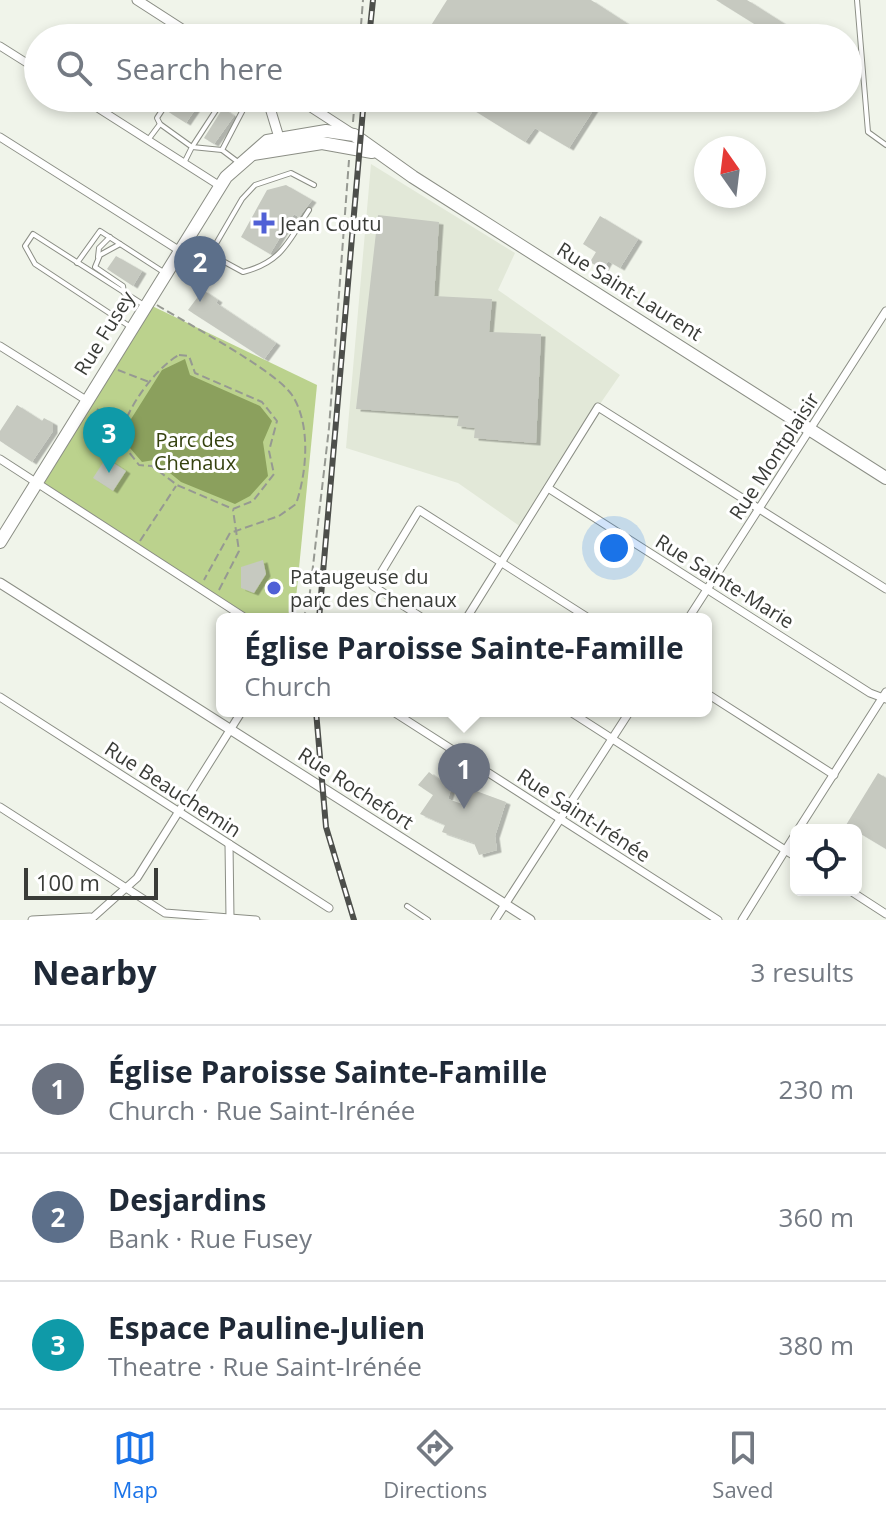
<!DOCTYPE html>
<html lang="en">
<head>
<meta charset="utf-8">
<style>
	:root { --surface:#fff; --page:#f6f6f7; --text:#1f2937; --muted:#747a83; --line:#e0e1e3; --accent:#1a73e8 }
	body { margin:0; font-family:"Open Sans",sans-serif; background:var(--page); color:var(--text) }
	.controls { position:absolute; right:24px; bottom:24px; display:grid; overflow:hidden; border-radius:12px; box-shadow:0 4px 12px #0003 }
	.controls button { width:72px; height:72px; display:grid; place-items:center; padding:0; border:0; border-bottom:2px solid var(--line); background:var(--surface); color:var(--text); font:40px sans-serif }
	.compass { position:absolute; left:694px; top:136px; width:72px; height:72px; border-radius:50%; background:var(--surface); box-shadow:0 4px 12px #0003; rotate:346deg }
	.scale { position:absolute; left:24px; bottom:20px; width:134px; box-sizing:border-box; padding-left:8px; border:4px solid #3a3c38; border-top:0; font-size:22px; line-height:28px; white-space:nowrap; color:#3a3c38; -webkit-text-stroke:6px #fff; paint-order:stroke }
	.you { position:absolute; left:614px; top:548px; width:28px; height:28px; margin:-20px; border:6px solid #fff; border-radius:50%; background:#1a73e8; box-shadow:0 0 0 12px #1a73e833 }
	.badge { display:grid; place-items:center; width:52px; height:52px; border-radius:50%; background:var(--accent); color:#fff; font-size:26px; font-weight:700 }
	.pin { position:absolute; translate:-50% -66px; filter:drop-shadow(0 2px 4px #0008) }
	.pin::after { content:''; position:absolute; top:42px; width:28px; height:24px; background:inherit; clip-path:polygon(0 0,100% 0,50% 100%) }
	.popup { position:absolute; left:216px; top:613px; width:496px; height:104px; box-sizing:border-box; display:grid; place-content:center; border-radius:12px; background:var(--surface); filter:drop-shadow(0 2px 6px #0005); font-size:26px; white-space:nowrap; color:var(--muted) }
	.popup b { font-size:30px; color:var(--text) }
	.popup::after { content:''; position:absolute; left:50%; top:100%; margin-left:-16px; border:16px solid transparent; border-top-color:var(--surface) }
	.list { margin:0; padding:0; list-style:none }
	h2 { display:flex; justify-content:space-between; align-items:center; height:104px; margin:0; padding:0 32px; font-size:34px }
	h2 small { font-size:26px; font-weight:400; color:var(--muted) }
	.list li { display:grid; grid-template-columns:52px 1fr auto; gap:24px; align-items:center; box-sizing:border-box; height:128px; padding:0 32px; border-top:2px solid var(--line) }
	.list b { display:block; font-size:30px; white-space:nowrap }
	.list p { margin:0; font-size:26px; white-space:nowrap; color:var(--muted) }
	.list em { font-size:26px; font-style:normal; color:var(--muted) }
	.icon { flex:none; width:44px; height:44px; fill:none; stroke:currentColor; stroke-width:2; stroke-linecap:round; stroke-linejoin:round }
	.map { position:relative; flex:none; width:886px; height:920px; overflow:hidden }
	.search { position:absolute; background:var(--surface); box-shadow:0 4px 12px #0003; left:24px; right:24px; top:24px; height:88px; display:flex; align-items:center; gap:20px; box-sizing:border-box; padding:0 28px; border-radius:44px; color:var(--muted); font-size:30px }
	.sheet { height:488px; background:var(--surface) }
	nav { display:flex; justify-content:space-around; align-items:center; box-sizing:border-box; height:112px; border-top:2px solid var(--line); background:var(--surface); font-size:22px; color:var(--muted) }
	nav a { display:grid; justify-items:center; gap:4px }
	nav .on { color:var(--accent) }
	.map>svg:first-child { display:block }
	.built { fill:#e2e8d8 }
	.green { fill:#bbd28d }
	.water { fill:#8ba05d }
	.building { fill:#c6c9c0; filter:url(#shadow) }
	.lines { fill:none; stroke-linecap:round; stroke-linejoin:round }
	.service-casing { stroke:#8b8e85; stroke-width:6 }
	.minor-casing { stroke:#8b8e85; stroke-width:9 }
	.tertiary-casing { stroke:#8b8e85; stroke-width:11 }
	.primary-casing { stroke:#8b8e85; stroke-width:14 }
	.path { stroke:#969992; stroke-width:2; stroke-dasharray:8 4; stroke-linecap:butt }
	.service { stroke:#fff; stroke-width:4 }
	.minor { stroke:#fff; stroke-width:7 }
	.tertiary { stroke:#fff; stroke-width:9 }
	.primary { stroke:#fff; stroke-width:12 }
	.rail-casing { stroke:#4d4f4b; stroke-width:6 }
	.rail { stroke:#fff; stroke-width:3; stroke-dasharray:9; stroke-linecap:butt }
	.poi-dot { fill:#5060d6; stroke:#fff; stroke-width:3 }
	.labels { text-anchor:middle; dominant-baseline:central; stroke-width:6; stroke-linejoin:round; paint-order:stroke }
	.poi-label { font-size:20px; fill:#3a3c38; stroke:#fff; text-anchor:start }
	.street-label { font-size:20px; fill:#3a3c38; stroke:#fff }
	.park-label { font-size:20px; fill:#35420f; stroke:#fff }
</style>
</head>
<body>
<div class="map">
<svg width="886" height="920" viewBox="0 0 886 920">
	<defs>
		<filter id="shadow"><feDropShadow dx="4.5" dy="2.5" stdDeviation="0" flood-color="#0004"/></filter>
	</defs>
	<rect width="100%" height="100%" fill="#f0f4ea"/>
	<!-- built -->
	<polygon class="built" points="371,164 515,253 498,290 620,375 544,485 521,527 458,483 346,448"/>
	<!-- green -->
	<polygon class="green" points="150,305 317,385 294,619 253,619 42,485"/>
	<!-- water -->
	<polygon class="water" points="185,359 190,375 260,406 272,421 263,442 268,476 250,496 235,504 181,482 154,460 142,462 124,441 126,427 162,370"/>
	<!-- building -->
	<g class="building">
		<polygon points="447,0 591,0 642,33 639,38 423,38"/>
		<polygon points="716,0 747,0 807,38 777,38"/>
		<polygon points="203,98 186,123 167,111 175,98"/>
		<polygon points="454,98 601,98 569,148 535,128 525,142"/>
		<polygon points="223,108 234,116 214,144 204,138"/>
		<polygon points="286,185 312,200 299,217 294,214 270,254 241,237 267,190"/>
		<polygon points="378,215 439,222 434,296 492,299 489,332 541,334 536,443 474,438 475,428 457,426 459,416 356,409"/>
		<polygon points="600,216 638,239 620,268 608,261 603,270 590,262 596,252 583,244"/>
		<polygon points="116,256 142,271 133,286 107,269"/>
		<polygon points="203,290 218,300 216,303 276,343 264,359 188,310"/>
		<polygon points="17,405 42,421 44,418 53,423 53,431 32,462 0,441 0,431"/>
		<polygon points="106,458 126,471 113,491 93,478"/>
		<polygon points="263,560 266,574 254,593 241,588 241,567"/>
		<polygon points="429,772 451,789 448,799 462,804 468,788 506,802 495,836 497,850 479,855 474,843 442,832 445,825 420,814 433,795 418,785"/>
		<polygon points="878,773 886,778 886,849 846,825"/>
	</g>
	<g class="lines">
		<defs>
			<g id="service">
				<polyline points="857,0 868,132 886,145"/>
				<polyline points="160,124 157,118 170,98"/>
				<polyline points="148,140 160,124 192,147 184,163"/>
				<polyline points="222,150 246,104"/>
				<polyline points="238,162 222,150 192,147 224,98 246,104 259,98"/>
				<polyline points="188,243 210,254 242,199 255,185 291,173 314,185"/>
				<polyline points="120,244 100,255 95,267 123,286 124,293"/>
				<path d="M210 254 243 272C282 262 288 242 309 210"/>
				<polyline points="98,257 99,248 110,237"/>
				<polyline points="77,263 100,231 165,273"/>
				<polyline points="129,326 35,264 25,246 33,234 144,305"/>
				<polyline points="407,906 428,920"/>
			</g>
			<g id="minor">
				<polyline points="0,46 38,70"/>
				<polyline points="82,98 220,186"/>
				<polyline points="0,137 180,251"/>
				<polyline points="0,346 86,400"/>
				<polyline points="0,459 247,619"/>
				<polyline points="548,488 870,693 886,699"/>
				<polyline points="424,619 373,586 419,510 590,619"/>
				<polyline points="466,619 598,407 886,589"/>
				<polyline points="688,619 886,311"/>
				<polyline points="706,693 834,775"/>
				<polyline points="0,697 329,908"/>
				<polyline points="392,711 718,920"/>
				<polyline points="569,711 796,857"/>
				<polyline points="0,807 165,913 256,920"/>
				<polyline points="798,830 886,692"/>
				<polyline points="229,844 230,918"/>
				<polyline points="849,890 886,914"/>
				<polyline points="32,920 90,917"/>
				<polyline points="90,920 137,878 242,711"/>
				<polyline points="495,920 630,711"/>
				<polyline points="742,920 796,833"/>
			</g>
			<g id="tertiary">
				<polyline points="137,0 196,38"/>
				<polyline points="267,98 281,144"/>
				<polyline points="297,98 351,133"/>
				<polyline points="0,583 530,920"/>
			</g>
			<g id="primary">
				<polyline points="253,154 322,143 372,152"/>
				<polyline points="0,542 226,177 267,141 326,131 354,135 413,177 886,478"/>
			</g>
		</defs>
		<!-- service casing -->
		<use href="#service" class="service-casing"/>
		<!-- minor casing -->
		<use href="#minor" class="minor-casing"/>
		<!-- tertiary casing -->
		<use href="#tertiary" class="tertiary-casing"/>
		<!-- primary casing -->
		<use href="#primary" class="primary-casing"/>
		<!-- path -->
		<g class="path">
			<polyline points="360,38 363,0"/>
			<polyline points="353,122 355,98"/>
			<path d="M157 305C186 323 275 370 292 395 311 424 307 472 296 504L279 516 230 533 204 580"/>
			<path d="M179 355 189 356 195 373 262 402 277 421 269 451 274 474 253 501 233 509 177 485 152 466 139 465 121 442C120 415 156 367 179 355Z"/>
			<polyline points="118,370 149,382"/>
			<polyline points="97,409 121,426"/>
			<polyline points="140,541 176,486"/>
			<polyline points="219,590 239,551 233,510"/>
			<polyline points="301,619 308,609 329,428 349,160"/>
		</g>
		<!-- service -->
		<use href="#service" class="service"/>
		<!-- minor -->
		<use href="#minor" class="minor"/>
		<!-- tertiary -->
		<use href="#tertiary" class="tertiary"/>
		<!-- primary -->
		<use href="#primary" class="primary"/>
		<defs>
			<g id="rail">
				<polyline points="369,38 373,0"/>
				<polyline points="319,619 364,98"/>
				<polyline points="316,711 326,827 354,920"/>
			</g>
		</defs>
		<!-- rail casing -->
		<use href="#rail" class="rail-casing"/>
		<!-- rail -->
		<use href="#rail" class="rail"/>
	</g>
	<!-- markers -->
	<g class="poi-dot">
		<path d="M260 211h8v8h8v8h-8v8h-8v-8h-8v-8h8z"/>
		<circle cx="274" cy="588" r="8"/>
	</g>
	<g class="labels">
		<!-- poi labels -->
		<g class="poi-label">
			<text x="280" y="223">Jean Coutu</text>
			<text x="290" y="576">Pataugeuse du<tspan x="290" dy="23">parc des Chenaux</tspan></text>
		</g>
		<!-- street labels -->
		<g class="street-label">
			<text transform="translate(630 291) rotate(32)">Rue Saint-Laurent</text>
			<text transform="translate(104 333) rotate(-58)">Rue Fusey</text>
			<text transform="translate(774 456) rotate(-57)">Rue Montplaisir</text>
			<text transform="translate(725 581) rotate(32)">Rue Sainte-Marie</text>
			<text transform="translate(356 788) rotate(33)">Rue Rochefort</text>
			<text transform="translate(173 789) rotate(33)">Rue Beauchemin</text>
			<text transform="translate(584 815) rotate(33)">Rue Saint-Irénée</text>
		</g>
		<!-- park labels -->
		<g class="park-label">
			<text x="195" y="439">Parc des<tspan x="195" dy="23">Chenaux</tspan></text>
		</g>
	</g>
</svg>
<div class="controls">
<button><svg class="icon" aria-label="locate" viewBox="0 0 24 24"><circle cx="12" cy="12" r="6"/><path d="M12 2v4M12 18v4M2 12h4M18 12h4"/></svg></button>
</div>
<svg class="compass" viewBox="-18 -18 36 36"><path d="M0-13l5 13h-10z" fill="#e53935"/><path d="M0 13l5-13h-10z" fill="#747a83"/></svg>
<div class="scale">100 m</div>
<div class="you"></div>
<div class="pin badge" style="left:464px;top:809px;background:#6b7280">1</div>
<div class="popup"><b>Église Paroisse Sainte-Famille</b>Church</div>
<div class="pin badge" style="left:200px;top:302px;background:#5c6f8a">2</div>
<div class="pin badge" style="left:109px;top:473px;background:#0f9aa8">3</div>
<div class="search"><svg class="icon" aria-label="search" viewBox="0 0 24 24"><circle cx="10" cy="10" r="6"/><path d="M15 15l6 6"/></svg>Search here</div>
</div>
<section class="sheet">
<h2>Nearby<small>3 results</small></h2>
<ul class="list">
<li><span class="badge" style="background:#6b7280">1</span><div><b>Église Paroisse Sainte-Famille</b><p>Church · Rue Saint-Irénée</p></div><em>230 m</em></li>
<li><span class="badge" style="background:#5c6f8a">2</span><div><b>Desjardins</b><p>Bank · Rue Fusey</p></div><em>360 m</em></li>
<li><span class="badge" style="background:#0f9aa8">3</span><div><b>Espace Pauline-Julien</b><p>Theatre · Rue Saint-Irénée</p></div><em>380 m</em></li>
</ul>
</section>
<nav>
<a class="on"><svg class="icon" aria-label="map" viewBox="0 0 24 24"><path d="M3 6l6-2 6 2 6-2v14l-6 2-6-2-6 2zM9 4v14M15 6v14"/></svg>Map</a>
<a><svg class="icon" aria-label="directions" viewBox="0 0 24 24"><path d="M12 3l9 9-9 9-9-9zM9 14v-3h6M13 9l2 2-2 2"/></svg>Directions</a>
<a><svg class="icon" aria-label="saved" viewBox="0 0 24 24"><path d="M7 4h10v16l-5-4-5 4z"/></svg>Saved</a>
</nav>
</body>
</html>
